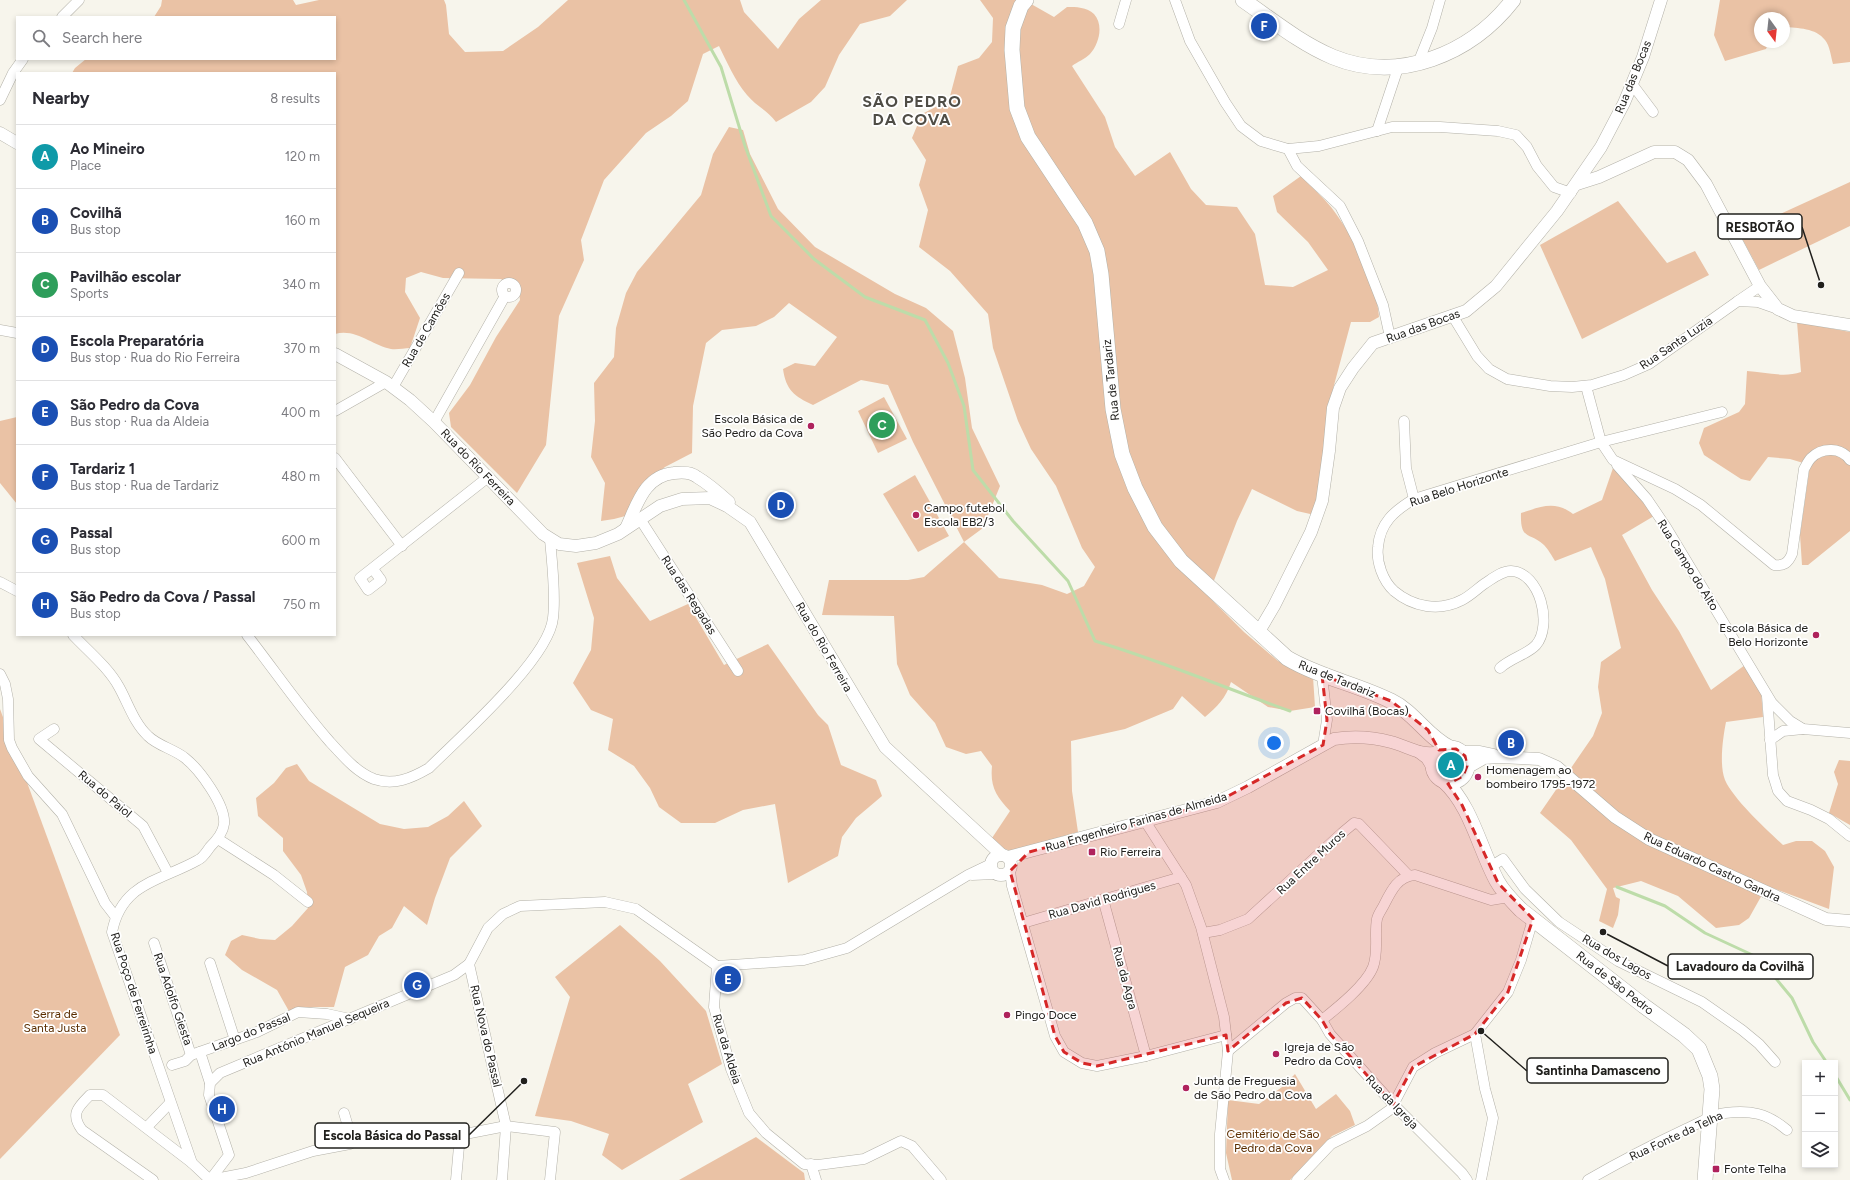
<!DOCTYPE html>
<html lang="en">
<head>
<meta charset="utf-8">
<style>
	:root { --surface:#fff; --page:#f2f2f3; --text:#2b2b33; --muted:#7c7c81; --line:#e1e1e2; --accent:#7c3aed }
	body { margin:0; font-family:Figtree,sans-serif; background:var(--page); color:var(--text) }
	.controls { position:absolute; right:12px; bottom:12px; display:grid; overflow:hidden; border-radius:0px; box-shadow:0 2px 6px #0003 }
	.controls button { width:36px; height:36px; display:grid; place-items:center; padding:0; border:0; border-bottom:1px solid var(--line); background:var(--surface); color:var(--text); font:20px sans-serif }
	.compass { position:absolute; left:1754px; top:12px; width:36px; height:36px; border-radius:50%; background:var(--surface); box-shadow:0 2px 6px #0003; rotate:165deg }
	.you { position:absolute; left:1274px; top:743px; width:14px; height:14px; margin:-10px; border:3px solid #fff; border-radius:50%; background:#1a73e8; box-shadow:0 0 0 6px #1a73e833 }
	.badge { display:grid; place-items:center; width:26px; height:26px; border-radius:50%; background:var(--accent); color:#fff; font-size:13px; font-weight:700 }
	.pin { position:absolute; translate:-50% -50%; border:2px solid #fff; box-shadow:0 1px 4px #0006 }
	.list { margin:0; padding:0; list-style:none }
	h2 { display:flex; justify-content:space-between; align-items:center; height:52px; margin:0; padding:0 16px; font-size:17px }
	h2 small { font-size:13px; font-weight:400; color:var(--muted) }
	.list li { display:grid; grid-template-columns:26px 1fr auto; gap:12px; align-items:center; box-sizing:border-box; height:64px; padding:0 16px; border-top:1px solid var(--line) }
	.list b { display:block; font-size:15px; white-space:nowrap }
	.list p { margin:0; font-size:13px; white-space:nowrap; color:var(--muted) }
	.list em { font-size:13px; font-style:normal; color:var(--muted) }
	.icon { flex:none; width:22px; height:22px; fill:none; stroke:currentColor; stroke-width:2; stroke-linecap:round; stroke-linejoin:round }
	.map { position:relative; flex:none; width:1850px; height:1180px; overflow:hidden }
	.search { position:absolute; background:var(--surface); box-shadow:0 2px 6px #0003; left:16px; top:16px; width:320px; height:44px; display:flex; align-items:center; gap:10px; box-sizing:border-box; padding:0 14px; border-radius:0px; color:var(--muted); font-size:15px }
	.panel { position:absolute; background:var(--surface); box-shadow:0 2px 6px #0003; left:16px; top:72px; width:320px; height:564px; border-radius:0px }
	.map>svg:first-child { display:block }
	.green { fill:#eac2a5 }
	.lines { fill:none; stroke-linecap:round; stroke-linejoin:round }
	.stream { stroke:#bddca9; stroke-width:3 }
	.minor-casing { stroke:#b3b1a8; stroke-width:11 }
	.tertiary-casing { stroke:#b3b1a8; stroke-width:13 }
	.primary-casing { stroke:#b3b1a8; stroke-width:16 }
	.minor { stroke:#fff; stroke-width:10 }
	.tertiary { stroke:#fff; stroke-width:12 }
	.primary { stroke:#fff; stroke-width:15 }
	.marked { fill:#d62828; fill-opacity:0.2; stroke:#d62828; stroke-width:3; stroke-dasharray:8 5; stroke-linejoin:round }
	.poi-dot { fill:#af225d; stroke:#fff; stroke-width:1.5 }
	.labels { text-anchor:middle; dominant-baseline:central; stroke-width:3.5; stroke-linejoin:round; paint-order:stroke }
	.street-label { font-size:12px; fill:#21201d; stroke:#fff }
	.poi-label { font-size:12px; fill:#21201d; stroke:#fff; text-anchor:start }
	.park-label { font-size:12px; fill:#5b2e00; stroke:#fff }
	.district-label { font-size:16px; font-weight:bold; letter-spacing:1px; fill:#4f4d46; stroke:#fff }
	.leader { fill:none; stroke:#21201d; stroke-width:1.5 }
	.callout-dot { fill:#21201d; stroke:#fff; stroke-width:1.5 }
	.callout { fill:#fff; stroke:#21201d; stroke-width:1.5 }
	.callout-label { font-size:13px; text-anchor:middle; font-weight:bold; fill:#21201d }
</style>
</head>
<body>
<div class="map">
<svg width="1850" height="1180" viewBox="0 0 1850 1180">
	<rect width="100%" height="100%" fill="#f7f5ec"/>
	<!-- green -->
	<g class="green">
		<path d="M162 0H293L296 5 319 0H444L446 5 449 34 465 52 503 51 538 27 568 0H740L744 12 778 49 799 19 821 0H907L890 16 860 24 839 55 825 87 811 102 776 122C768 111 755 105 747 95 735 81 727 62 719 46L703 54 688 101 671 116 646 133 604 180 581 240 584 260 559 316 546 445 517 493 451 427 449 413 470 385 496 337 520 300 519 291 501 279 443 278 421 272 406 278 405 292 420 318 410 348C404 348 397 350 391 349 373 346 356 328 335 334V73H72L75 68 86 59H335V17H154L161 6Z"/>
		<path d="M980 0H1024L1054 17 1067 7C1076 7 1087 7 1094 14 1104 25 1099 44 1090 54 1085 59 1077 62 1072 66L1105 117 1115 147 1135 176 1170 152 1191 189 1206 205 1237 207 1255 234 1265 285 1293 287 1328 270 1308 242 1277 212 1273 196 1301 176C1311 187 1322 196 1331 207 1353 235 1377 282 1379 317L1370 322H1351L1333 389 1319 516 1297 511 1252 489 1237 521 1208 596 1244 632 1278 661 1313 677 1315 707 1290 711 1268 707 1231 682C1226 698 1217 707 1205 717L1182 696 1173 709 1125 729 1071 741 1072 791 1078 832 1012 851 1004 849 992 838 1010 811C996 796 990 787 992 766L981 751 966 754 946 747 935 723 910 695 897 664 894 616 822 615 829 580H908L924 577 964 542 913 442 888 385 861 380 813 405C794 396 786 390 783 369L795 363 815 366 837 337 789 303 774 317 756 326 722 330 706 343 693 406 692 453 665 467 650 480 633 514 614 519 601 521 605 483 591 457 595 421 594 383 614 357 616 328 626 293 637 272 701 195 713 154 729 127 743 130 750 154 778 209 815 247 895 294 926 308 953 331 965 378 972 428 1000 486 983 528 964 542 999 578 1042 585 1067 594 1084 586 1095 567 1082 548 1056 486 1031 449 1018 421 993 348 988 314 950 271 919 247 928 210 919 185 926 160 912 138 922 114 949 100 958 66 979 58 992 42 993 18Z"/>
		<path d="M1720 0H1850V62L1833 64C1831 57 1830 46 1825 40 1816 28 1798 28 1784 27V18H1760V42H1769L1766 49 1725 61 1714 35Z"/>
		<polygon points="1850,182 1850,226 1759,270 1739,233"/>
		<polygon points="1618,201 1667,263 1695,251 1709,275 1582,339 1540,245"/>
		<path d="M1797 322 1850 332V531L1808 565H1802L1800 535 1810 465 1790 459 1768 457 1750 481 1741 479 1704 455 1699 443 1704 428 1739 412 1745 404 1747 371C1764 372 1784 378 1801 372Z"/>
		<polygon points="884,397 907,439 878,453 858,411"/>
		<polygon points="17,417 17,504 0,483 0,421"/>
		<path d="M1613 468 1634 490 1654 516 1622 535 1652 590 1679 631 1711 690 1745 665 1761 690 1763 717 1726 722C1723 737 1719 765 1725 780 1734 800 1766 829 1783 845L1796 841H1812L1825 851 1834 867 1829 909 1767 886 1749 918 1739 925 1716 928 1678 896 1641 881 1613 888 1616 897 1620 899 1618 915 1613 928 1599 921 1607 889 1571 840 1540 813 1593 736 1602 713 1598 687 1601 662 1621 648 1605 579 1591 547 1555 561C1552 556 1548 549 1544 545 1530 532 1520 541 1521 513 1540 507 1555 500 1573 514L1602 500Z"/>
		<polygon points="915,475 949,536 918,552 883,494"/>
		<polygon points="610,556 617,578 650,621 688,604 724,665 768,644 818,715 828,725 841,765 876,780 882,796 856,818 842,837 838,856 788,883 775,804 743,810 715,823 681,823 659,807 650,788 634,766 608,750 613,719 591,710 573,683 591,650 594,618 577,563"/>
		<polygon points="0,709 120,1035 0,1159"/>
		<circle cx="1451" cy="766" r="12"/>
		<polygon points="1839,760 1850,761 1850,825 1829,813 1838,784 1834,772"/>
		<polygon points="297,764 309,781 380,824 404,829 428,827 448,816 464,801 482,826 450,858 435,898 427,925 404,906 392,928 379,936 368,955 345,967 334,1007 313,1007 290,1013 277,990 242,970 225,955 231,941 242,935 260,939 275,940 292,926 308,908 307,892 301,875 283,851 283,838 258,816 256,798 274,783 286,768"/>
		<polygon points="620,925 660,961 706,1011 722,1064 688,1084 703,1122 622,1170 602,1155 609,1134 571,1121 535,1116 570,997 555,977"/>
		<polygon points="1295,1074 1316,1109 1336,1094 1350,1111 1355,1125 1332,1136 1290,1180 1232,1180 1226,1153 1228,1100 1259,1104 1282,1087"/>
		<polygon points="756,1137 804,1173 805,1180 679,1180"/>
	</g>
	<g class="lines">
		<!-- stream -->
		<g class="stream">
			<path d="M684 0 721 67 745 146 771 216 814 259 865 297 925 320 948 363 964 406 973 470 1013 521 1068 581 1095 641C1162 661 1225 688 1290 711"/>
			<polyline points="1617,887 1665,906 1705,933 1759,958 1792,998 1813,1042 1827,1063"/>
			<polyline points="1835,1075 1850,1100"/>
		</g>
		<defs>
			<g id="minor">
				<polyline points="1175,0 1190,41 1225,102 1241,126 1261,141 1288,149 1319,146 1392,127 1440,127 1498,131 1516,135 1527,147 1537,166 1554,187 1571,193"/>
				<polyline points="62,17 79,0"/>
				<polyline points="1119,24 1126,0"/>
				<polyline points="1418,63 1432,28 1440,0"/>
				<polyline points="1632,84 1653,112"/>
				<polyline points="0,100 13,73 23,59"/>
				<polyline points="1377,131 1398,68"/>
				<polyline points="1288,149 1297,166 1340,206 1358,241 1383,305 1390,337"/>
				<circle cx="509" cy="290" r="7"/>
				<polyline points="1738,301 1760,286"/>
				<polyline points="1452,315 1477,356 1489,369 1507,379 1550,386 1572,387 1592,385 1624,375 1649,364 1738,301 1758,302 1778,309"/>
				<polyline points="0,330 17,333"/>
				<polyline points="393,387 459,273"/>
				<polyline points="335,411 386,382"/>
				<path d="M1722 412 1601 442 1613 460 1675 489 1701 505 1774 565C1784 566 1788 563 1792 554L1804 469C1806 466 1808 461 1811 458 1822 447 1841 447 1850 460"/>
				<polyline points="1404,421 1406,468 1414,499"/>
				<polyline points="434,422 505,296"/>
				<polyline points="335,458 402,546"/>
				<polyline points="1617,465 1647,499 1666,527 1772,703 1790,721 1803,729 1850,733"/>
				<polyline points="640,519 738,671"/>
				<polyline points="373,569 381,580 368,590 360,578 487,478"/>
				<polyline points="0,582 17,591"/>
				<path d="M73 635C88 651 108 667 119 687 128 703 134 723 148 736 158 746 174 749 185 758 199 769 226 805 224 824 223 833 216 841 210 847 207 851 203 858 198 860 161 881 122 882 112 932L192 1163 210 1180"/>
				<path d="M247 635C275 671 300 708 330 742 343 756 356 772 374 779 394 786 412 778 429 768 460 737 549 659 553 618 556 594 552 563 550 539"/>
				<path d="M1500 668C1511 658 1528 654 1536 645 1553 625 1540 572 1511 571 1501 571 1492 579 1484 584 1477 589 1470 596 1462 600 1439 612 1413 607 1394 591 1383 581 1376 562 1378 547 1380 523 1394 511 1414 499L1601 442 1586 386"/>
				<polyline points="0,674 5,684 8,699 9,740 12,748 28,776 62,814 105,903 115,916"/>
				<polyline points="1322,675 1327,720 1323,745"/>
				<polyline points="1767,696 1773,775 1778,791 1787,801 1811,810 1829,819 1850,836"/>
				<polyline points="54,729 39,739 143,826 168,873"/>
				<polyline points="1770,740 1783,731 1803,729"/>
				<polyline points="1145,821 1186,885 1201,927 1224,1017 1228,1051 1220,1134 1220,1169 1224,1180"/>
				<polyline points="218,839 274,875 308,902"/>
				<polyline points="1490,867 1503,859 1525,889 1559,922 1618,961 1702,1002 1742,1030 1759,1044 1775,1062"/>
				<polyline points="1010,871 1012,886 1055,1036 1064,1052 1082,1063 1097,1066 1146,1056 1226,1035"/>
				<polyline points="972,875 995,874"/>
				<polyline points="1103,899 1146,1056"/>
				<polyline points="1023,923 1181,877"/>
				<polyline points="1203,933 1220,930 1248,919 1342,833 1354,823 1359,824 1408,875"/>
				<polyline points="154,943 191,1055"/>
				<polyline points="210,963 235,1040"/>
				<polyline points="469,964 506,1126 502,1180"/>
				<polyline points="717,966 714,1007 731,1069 749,1113 766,1133 804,1164 818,1165 864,1159 901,1141 912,1146 941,1180"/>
				<polyline points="717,966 804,960 847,948 968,875 991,864"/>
				<path d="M1322 1020C1337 1008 1366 985 1373 967 1379 951 1374 934 1377 919 1378 914 1382 909 1384 905 1391 891 1398 876 1415 875L1491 900 1509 897"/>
				<polyline points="1475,1034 1485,1089 1493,1118 1481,1180"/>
				<polyline points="1228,1051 1286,1003 1295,998 1302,998 1322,1020 1330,1034 1393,1104 1462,1173 1467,1180"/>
				<polyline points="200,1052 210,1083"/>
				<polyline points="172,1065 185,1061 191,1055 257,1032 298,1012 327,1014 350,1019"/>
				<polyline points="147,1127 170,1103"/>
				<polyline points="811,1164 816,1180"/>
				<path d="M153 1180 82 1130C70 1114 78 1107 90 1095H103L192 1163"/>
				<polyline points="210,1180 229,1155 209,1095 210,1083 220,1073 454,975 469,964 488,928 503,914 520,906 605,902 636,909 717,966"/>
				<polyline points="210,1180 246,1173 313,1151 350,1144 352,1140 344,1113"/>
				<polyline points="456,1180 460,1135 506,1126 555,1132 550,1180"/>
				<polyline points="1297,1180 1331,1144 1367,1126 1391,1109 1413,1067 1435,1053 1475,1034 1508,992 1521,960 1533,919"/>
				<path d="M1588 1180C1621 1161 1654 1144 1688 1128 1700 1123 1713 1114 1725 1113 1751 1110 1767 1113 1787 1130"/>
			</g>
			<g id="tertiary">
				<polyline points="0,133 17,143"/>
				<polyline points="1577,184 1599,177 1654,152 1675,152 1688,160 1706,184 1760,286 1778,309 1793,316 1850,325"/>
				<polyline points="335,354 386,382 410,400 434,422 543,534 559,544 576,546 596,543 618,534 660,506 682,499 710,498 727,506 750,522 885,747 1002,855"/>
				<path d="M626 528C637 505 644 476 674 473 681 472 691 472 697 477 709 484 719 493 729 502"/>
				<polyline points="1258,633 1274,606 1311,532 1322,501 1329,451 1333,408 1340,388 1353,368 1373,343 1466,311 1496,286 1557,211 1601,147 1624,103 1643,57 1661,0"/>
				<polyline points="1419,752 1427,758 1433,768"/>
				<polyline points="1461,752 1480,752 1494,755"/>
				<polyline points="1466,772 1470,766 1484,758 1499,757 1539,759 1557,767 1615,817 1649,839 1826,919 1850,921"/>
				<circle cx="1001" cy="865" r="10"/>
				<path d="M1008 857 1217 802 1248 787 1334 739C1353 736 1372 737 1391 742 1407 746 1422 757 1439 752"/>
			</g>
			<g id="primary">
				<path d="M1026 0 1021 6 1013 28 1012 50 1017 108 1028 137 1085 223 1097 251 1101 274 1113 409 1122 454 1135 488 1155 527 1181 561 1287 658C1319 677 1357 684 1391 701 1414 712 1427 737 1450 748"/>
				<path d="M1243 0C1272 20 1300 43 1333 57 1399 84 1471 54 1513 0"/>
				<circle cx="1450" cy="765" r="17"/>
				<path d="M1444 781C1471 805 1480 850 1497 881 1503 892 1512 901 1521 910L1644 1006 1684 1035 1699 1049 1710 1076 1712 1089 1705 1180"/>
			</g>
		</defs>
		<!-- minor casing -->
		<use href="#minor" class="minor-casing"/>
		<!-- tertiary casing -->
		<use href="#tertiary" class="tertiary-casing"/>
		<!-- primary casing -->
		<use href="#primary" class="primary-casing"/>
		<!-- minor -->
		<use href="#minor" class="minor"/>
		<!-- tertiary -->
		<use href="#tertiary" class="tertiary"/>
		<!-- primary -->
		<use href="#primary" class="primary"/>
	</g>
	<!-- marked area -->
	<path class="marked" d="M1322 675 1391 701 1428 730 1439 750 1456 749 1465 756 1467 766 1463 776 1448 784 1462 805 1498 883 1533 919 1508 992 1475 1034 1413 1067 1393 1104 1330 1034 1322 1020 1302 998 1286 1003 1228 1051 1226 1035 1097 1066 1082 1063 1064 1052 1055 1036 1010 871 1029 852 1217 802 1323 745 1327 720Z"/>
	<!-- markers -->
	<g class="poi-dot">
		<circle cx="811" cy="426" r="4"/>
		<circle cx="916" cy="515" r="4"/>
		<circle cx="1816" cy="635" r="4"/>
		<rect x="1313" y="707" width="8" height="8" rx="2"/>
		<circle cx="1478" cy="777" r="4"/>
		<rect x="1088" y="848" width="8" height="8" rx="2"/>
		<circle cx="1007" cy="1015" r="4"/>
		<circle cx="1276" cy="1054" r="4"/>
		<circle cx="1186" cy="1088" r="4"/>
		<rect x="1712" y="1165" width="8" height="8" rx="2"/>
	</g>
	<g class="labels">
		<!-- street labels -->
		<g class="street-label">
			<text transform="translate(1633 77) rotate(-68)">Rua das Bocas</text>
			<text transform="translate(1423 326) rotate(-20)">Rua das Bocas</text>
			<text transform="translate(426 330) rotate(-60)">Rua de Camões</text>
			<text transform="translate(1676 343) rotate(-34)">Rua Santa Luzia</text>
			<text transform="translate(1111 380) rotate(-96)">Rua de Tardariz</text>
			<text transform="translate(478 467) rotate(46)">Rua do Rio Ferreira</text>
			<text transform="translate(1459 487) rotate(-18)">Rua Belo Horizonte</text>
			<text transform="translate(1688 565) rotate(58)">Rua Campo do Alto</text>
			<text transform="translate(689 595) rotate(57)">Rua das Regadas</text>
			<text transform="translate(824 647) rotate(60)">Rua do Rio Ferreira</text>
			<text transform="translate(1337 679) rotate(22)">Rua de Tardariz</text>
			<text transform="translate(105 794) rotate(40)">Rua do Paiol</text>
			<text transform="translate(1136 822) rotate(-16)">Rua Engenheiro Farinas de Almeida</text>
			<text transform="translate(1311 862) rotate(-43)">Rua Entre Muros</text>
			<text transform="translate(1712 867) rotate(25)">Rua Eduardo Castro Gandra</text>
			<text transform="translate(1102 900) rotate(-16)">Rua David Rodrigues</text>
			<text transform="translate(1617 957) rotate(30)">Rua dos Lagos</text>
			<text transform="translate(1125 978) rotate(75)">Rua da Agra</text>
			<text transform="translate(1615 983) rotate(38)">Rua de São Pedro</text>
			<text transform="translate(134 993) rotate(72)">Rua Poço de Ferreirinha</text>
			<text transform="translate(173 999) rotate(71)">Rua Adolfo Giesta</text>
			<text transform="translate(251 1032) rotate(-22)">Largo do Passal</text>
			<text transform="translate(316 1033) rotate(-23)">Rua António Manuel Sequeira</text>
			<text transform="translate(486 1036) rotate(77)">Rua Nova do Passal</text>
			<text transform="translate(727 1049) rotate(73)">Rua da Aldeia</text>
			<text transform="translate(1392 1102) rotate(46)">Rua da Igreja</text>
			<text transform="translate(1676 1136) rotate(-25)">Rua Fonte da Telha</text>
		</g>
		<!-- poi labels -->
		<g class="poi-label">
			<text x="803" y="419" text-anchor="end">Escola Básica de<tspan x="803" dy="14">São Pedro da Cova</tspan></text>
			<text x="924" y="508">Campo futebol<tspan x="924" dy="14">Escola EB2/3</tspan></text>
			<text x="1808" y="628" text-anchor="end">Escola Básica de<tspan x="1808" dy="14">Belo Horizonte</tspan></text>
			<text x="1325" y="711">Covilhã (Bocas)</text>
			<text x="1486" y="770">Homenagem ao<tspan x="1486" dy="14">bombeiro 1795-1972</tspan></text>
			<text x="1100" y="852">Rio Ferreira</text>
			<text x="1015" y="1015">Pingo Doce</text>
			<text x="1284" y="1047">Igreja de São<tspan x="1284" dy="14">Pedro da Cova</tspan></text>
			<text x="1194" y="1081">Junta de Freguesia<tspan x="1194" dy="14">de São Pedro da Cova</tspan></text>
			<text x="1724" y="1169">Fonte Telha</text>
		</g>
		<!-- park labels -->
		<g class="park-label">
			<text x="55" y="1014">Serra de<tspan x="55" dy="14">Santa Justa</tspan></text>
			<text x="1273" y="1134">Cemitério de São<tspan x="1273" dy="14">Pedro da Cova</tspan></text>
		</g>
		<!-- district labels -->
		<g class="district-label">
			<text x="912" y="101">SÃO PEDRO<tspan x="912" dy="18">DA COVA</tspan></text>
		</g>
	</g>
	<!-- callouts -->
	<path class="leader" d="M1821 285L1802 227M1603 932L1668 966M1481 1031L1527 1071M524 1081L469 1135"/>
	<g class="callout-dot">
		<circle cx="1821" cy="285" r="4"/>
		<circle cx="1603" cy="932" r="4"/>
		<circle cx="1481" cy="1031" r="4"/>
		<circle cx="524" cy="1081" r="4"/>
	</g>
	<g class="callout">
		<rect x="1718" y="214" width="84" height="25" rx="4"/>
		<rect x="1668" y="954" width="145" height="25" rx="4"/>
		<rect x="1527" y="1058" width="141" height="25" rx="4"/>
		<rect x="315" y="1123" width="154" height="25" rx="4"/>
	</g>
	<g class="callout-label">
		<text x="1760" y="232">RESBOTÃO</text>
		<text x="1740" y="971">Lavadouro da Covilhã</text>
		<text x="1598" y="1075">Santinha Damasceno</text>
		<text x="392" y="1140">Escola Básica do Passal</text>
	</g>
</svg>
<div class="controls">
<button>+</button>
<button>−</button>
<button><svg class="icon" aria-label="layers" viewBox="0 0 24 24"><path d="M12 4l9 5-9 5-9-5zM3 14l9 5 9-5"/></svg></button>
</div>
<svg class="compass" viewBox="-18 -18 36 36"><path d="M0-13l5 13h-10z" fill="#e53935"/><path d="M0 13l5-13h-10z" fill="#7c7c81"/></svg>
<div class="you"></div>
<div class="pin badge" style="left:1451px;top:765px;background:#0f9aa8">A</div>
<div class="pin badge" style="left:1511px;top:743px;background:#1a4fb4">B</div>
<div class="pin badge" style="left:882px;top:425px;background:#2e9e5b">C</div>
<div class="pin badge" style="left:781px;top:505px;background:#1a4fb4">D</div>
<div class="pin badge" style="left:728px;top:979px;background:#1a4fb4">E</div>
<div class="pin badge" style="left:1264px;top:26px;background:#1a4fb4">F</div>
<div class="pin badge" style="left:417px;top:985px;background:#1a4fb4">G</div>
<div class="pin badge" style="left:222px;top:1109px;background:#1a4fb4">H</div>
<div class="search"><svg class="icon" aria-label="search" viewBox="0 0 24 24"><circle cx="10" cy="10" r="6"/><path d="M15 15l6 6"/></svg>Search here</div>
<section class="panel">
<h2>Nearby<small>8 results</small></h2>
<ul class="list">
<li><span class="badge" style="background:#0f9aa8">A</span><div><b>Ao Mineiro</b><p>Place</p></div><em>120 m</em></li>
<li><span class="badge" style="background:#1a4fb4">B</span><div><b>Covilhã</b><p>Bus stop</p></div><em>160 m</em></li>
<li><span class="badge" style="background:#2e9e5b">C</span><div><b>Pavilhão escolar</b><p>Sports</p></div><em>340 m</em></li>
<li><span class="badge" style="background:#1a4fb4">D</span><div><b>Escola Preparatória</b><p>Bus stop · Rua do Rio Ferreira</p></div><em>370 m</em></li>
<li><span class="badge" style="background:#1a4fb4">E</span><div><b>São Pedro da Cova</b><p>Bus stop · Rua da Aldeia</p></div><em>400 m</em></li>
<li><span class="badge" style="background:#1a4fb4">F</span><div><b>Tardariz 1</b><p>Bus stop · Rua de Tardariz</p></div><em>480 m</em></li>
<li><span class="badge" style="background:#1a4fb4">G</span><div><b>Passal</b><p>Bus stop</p></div><em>600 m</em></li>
<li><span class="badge" style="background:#1a4fb4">H</span><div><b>São Pedro da Cova / Passal</b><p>Bus stop</p></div><em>750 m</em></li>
</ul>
</section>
</div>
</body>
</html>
